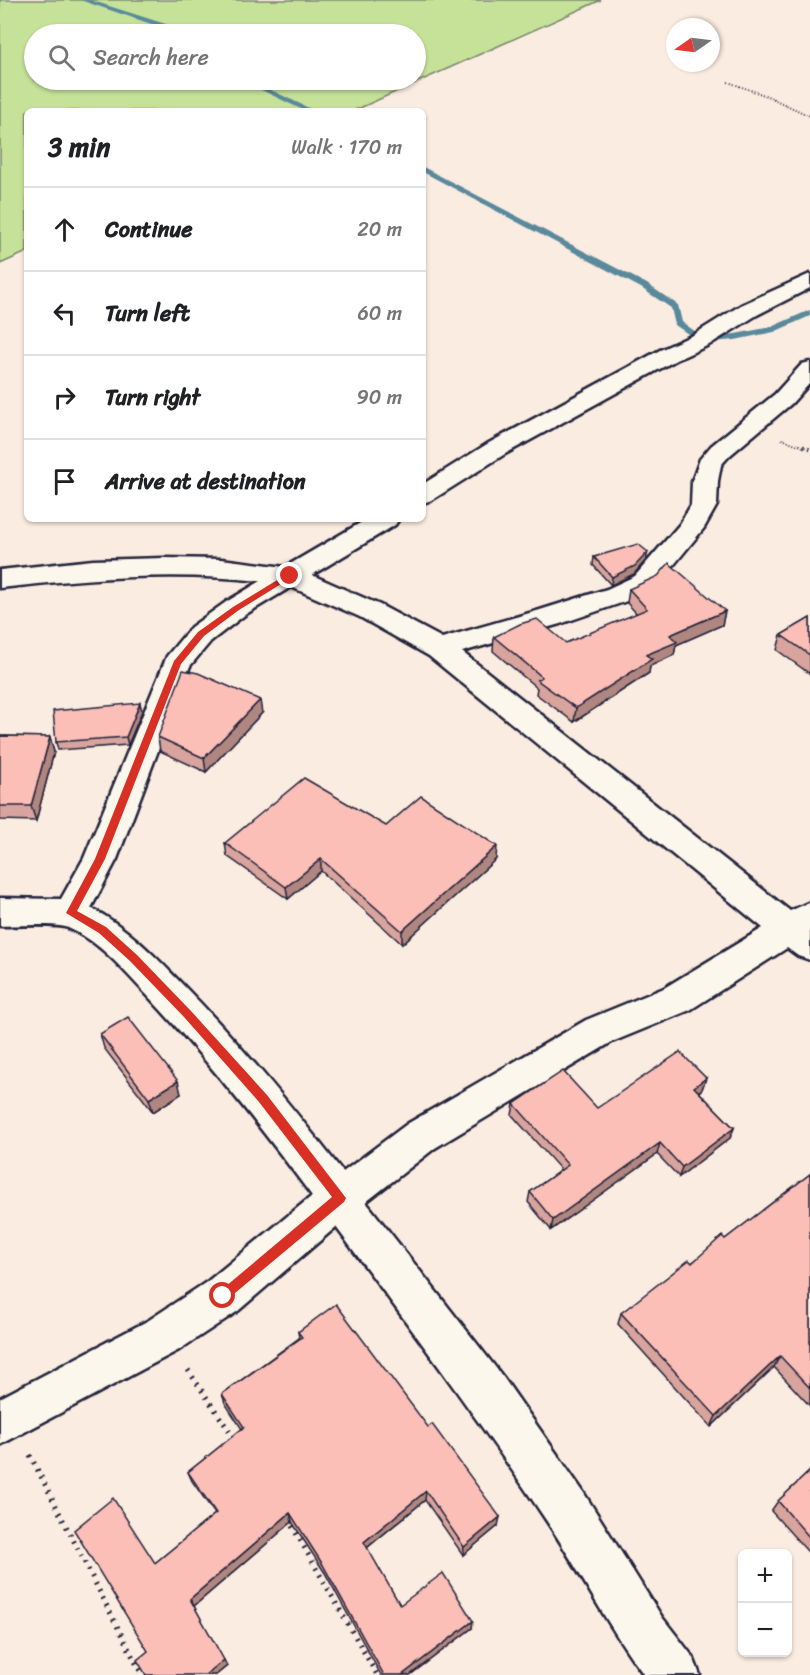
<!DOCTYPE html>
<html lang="en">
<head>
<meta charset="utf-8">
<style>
	:root { --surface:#fff; --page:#f6f6f6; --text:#202124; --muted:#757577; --line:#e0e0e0 }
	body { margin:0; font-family:Sriracha,sans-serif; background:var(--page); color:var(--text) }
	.controls { position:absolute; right:18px; bottom:18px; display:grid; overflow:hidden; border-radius:9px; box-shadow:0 2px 4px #0004 }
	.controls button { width:54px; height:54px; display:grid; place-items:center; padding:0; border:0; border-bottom:2px solid var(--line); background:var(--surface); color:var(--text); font:30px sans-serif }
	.compass { position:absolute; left:666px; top:18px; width:54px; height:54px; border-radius:50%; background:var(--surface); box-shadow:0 2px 4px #0004; rotate:256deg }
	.stop { position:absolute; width:18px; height:18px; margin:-14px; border:4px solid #d93025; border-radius:50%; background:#fff }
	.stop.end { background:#d93025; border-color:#fff; box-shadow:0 2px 6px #0008 }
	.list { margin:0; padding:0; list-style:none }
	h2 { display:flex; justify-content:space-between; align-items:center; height:78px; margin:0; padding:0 24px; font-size:26px }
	h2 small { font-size:20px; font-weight:400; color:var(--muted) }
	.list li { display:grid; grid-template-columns:39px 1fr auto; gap:18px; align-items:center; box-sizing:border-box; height:84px; padding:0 24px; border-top:2px solid var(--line) }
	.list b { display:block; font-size:22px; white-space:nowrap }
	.list em { font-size:20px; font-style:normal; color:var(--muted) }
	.icon { flex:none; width:33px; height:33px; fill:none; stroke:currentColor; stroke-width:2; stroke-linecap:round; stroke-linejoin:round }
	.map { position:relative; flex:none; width:810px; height:1675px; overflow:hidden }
	.search { position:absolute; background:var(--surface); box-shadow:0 2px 4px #0004; left:24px; top:24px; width:402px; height:66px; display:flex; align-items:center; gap:15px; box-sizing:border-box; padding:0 21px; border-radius:33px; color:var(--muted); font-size:22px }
	.panel { position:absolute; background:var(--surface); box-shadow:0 2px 4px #0004; left:24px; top:108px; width:402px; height:414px; border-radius:9px }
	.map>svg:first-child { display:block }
	.green { fill:#c6e299; stroke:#74826a; stroke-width:1.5; fill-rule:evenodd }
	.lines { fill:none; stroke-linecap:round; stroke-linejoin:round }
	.stream { fill:#5a899c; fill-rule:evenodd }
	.street-casing { stroke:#22223b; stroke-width:5 }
	.path-far2 { stroke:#22223b; stroke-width:2; stroke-dasharray:1 2; stroke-linecap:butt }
	.path-far1 { stroke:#22223b; stroke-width:3; stroke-dasharray:1.5 4; stroke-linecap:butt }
	.path { stroke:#22223b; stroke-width:5; stroke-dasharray:2 6; stroke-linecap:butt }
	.street { fill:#fbf7ec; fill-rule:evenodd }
	.wall { fill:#d8a49d; stroke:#22223b; stroke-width:1.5 }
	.shaded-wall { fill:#b08680; stroke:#22223b; stroke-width:1.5 }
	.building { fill:#fbbfb7; stroke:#22223b; stroke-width:1.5 }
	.route { fill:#d93025 }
</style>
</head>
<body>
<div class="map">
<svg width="810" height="1675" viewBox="0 0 810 1675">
	<rect width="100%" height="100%" fill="#fbece1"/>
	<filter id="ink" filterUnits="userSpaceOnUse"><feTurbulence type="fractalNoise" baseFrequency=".0167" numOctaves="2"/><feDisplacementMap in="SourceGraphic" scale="12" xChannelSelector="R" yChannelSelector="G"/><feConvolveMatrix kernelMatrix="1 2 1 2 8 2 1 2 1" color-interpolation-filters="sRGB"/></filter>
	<g filter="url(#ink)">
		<!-- green -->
		<path class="green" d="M0 0H601L353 111H27V252L0 264ZM34 34H416V80H34Z"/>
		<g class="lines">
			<!-- stream -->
			<g class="stream">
				<polygon points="80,0 90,0 175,27 188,34 181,34"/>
				<polygon points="241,80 250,80 315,111 305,111"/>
				<polygon points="423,167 647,284 678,305 682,322 703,337 735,334 771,327 810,310 810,316 774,332 735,340 701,343 675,325 671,308 641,288 423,172"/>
			</g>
			<defs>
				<g id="street">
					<polygon points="810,274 810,288 757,315 709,345 676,360 505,454 432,500 423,503 423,484 487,444 660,350 693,335 741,305"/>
					<path d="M810 362V383L791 404 729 456 721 465 718 481 717 505 704 528 655 588 627 601 560 624 462 652 790 911 810 902V960L798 956 787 948 690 1010 612 1042 435 1148 366 1202 503 1377 582 1490 662 1617 693 1657 700 1675H644C607 1626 580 1571 546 1520 479 1420 408 1324 336 1227L238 1311 179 1350 0 1445V1398L149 1320 208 1281 312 1196C260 1126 207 1059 147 995 124 971 100 941 68 928 56 923 15 926 0 926V898L61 899 84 858 167 656 191 627 226 602 261 581C173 571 87 578 0 588V570L93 560 164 558 221 559 285 567 367 519H399L395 525 312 575 380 605 442 638 540 610 607 589 635 576 680 524 691 505 692 481 700 459 711 446 775 394 802 364ZM291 587 360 617 429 656 763 928 664 988 586 1020 407 1124 343 1172C292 1107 240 1043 182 984 154 955 127 927 91 908L117 859 190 666 211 641 246 614Z"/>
				</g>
			</defs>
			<!-- street casing -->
			<use href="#street" class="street-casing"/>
			<!-- path-far2 -->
			<g class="path-far2">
				<polyline points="728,82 767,96 810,116"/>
				<polyline points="782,439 807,448"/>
			</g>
			<!-- path-far1 -->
			<polyline class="path-far1" points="803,446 810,449"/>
			<!-- path -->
			<g class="path">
				<polyline points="188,1370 234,1438"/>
				<polyline points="30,1455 142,1675"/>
				<polyline points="288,1519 377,1675"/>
			</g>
			<!-- street -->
			<use href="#street" class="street"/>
		</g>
		<!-- wall -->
		<g class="wall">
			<polygon points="594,557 646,560 634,574 611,585 593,565"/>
			<polygon points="629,589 725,611 722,625 676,645 674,655 650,666 649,673 574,722 536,694 537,688 493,651 494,637 566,643 637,614 627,603"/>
			<polygon points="810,618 810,674 777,650 781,635"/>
			<polygon points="142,711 128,745 58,750 56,742"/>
			<polygon points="262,713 206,772 160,751 158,737"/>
			<polygon points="0,736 50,737 54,752 36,821 0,820"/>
			<polygon points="386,826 496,859 402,944 321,871 288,899 227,856 225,843"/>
			<polygon points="100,1034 181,1094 153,1112 104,1048"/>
			<polygon points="706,1078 702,1089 699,1092 734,1128 730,1138 679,1177 657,1154 551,1230 528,1202 530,1192 561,1170 512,1115 514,1104 597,1108"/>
			<polygon points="810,1174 810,1406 774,1367 711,1427 618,1324 621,1313 725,1239"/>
			<polygon points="298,1332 498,1526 463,1555 425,1500 367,1548 400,1605 472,1628 410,1675 381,1675 325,1573 292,1522 194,1606 227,1666 216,1675 146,1675 155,1563 215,1514 192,1481 188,1472 242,1429 225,1403 222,1394 299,1338"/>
			<polygon points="810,1471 810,1548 807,1551 771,1511 778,1501"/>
		</g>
		<!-- shaded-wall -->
		<g class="shaded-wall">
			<polygon points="648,552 646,560 634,574 611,585 612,577"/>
			<polygon points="725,611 722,625 676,645 674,655 650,666 649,673 574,722 576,708 646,655 670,635"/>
			<polygon points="260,700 262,713 206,772 204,758"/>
			<polygon points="140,703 142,711 128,745 126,737"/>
			<polygon points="50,737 54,752 36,821 31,806"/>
			<polygon points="497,846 496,859 402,944 402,931"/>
			<polygon points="321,859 321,871 288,899 286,887"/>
			<polygon points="706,1078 702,1089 690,1097 694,1087"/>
			<polygon points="178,1081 181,1094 153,1112 149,1099"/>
			<polygon points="734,1128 730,1138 679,1177 682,1167"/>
			<polygon points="660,1143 657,1154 551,1230 553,1220"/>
			<polygon points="780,1356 774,1367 711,1427 716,1416"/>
			<polygon points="426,1491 425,1500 364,1550 364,1542"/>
			<polygon points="290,1513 292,1522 194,1606 190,1599"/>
			<polygon points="500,1517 498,1526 463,1555 464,1547"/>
			<polygon points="473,1621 472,1628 410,1675 402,1675"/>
			<polygon points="224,1660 227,1666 216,1675 205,1675"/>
		</g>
		<!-- building -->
		<g class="building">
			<polygon points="638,544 648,552 635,566 612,577 594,557"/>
			<polygon points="669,563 725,611 670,635 677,642 646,655 652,659 576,708 537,680 542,677 494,637 520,624 537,619 566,643 647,609 629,589 658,576"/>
			<polygon points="810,618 810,655 781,635"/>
			<polygon points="183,670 198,673 260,700 204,758 158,737"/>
			<polygon points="140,703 126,737 56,742 53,711"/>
			<polygon points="0,736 50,737 31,806 0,806"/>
			<polygon points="304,778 386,826 421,796 497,846 402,931 321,859 286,887 225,843"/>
			<polygon points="128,1017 178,1081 149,1099 100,1034"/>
			<polygon points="680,1052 706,1078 694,1087 734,1128 682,1167 660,1143 553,1220 530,1192 568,1165 514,1104 563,1071 597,1108"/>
			<polygon points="810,1174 810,1388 780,1356 716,1416 621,1313 689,1260 692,1263 722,1236 725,1239"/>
			<polygon points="336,1304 428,1427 432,1424 500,1517 464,1547 426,1491 364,1542 400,1605 443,1573 473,1621 402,1675 384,1675 323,1565 290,1513 190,1599 224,1660 205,1675 146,1675 137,1660 148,1651 74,1530 113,1498 155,1563 216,1513 188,1472 244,1427 222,1394 302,1337 298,1332"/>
			<polygon points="810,1471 810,1538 778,1501"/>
		</g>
	</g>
	<!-- route -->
	<polygon class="route" points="287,574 294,576 239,610 204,636 181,664 105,859 77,911 106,927 137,955 191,1011 267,1095 346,1198 344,1202 223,1303 219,1301 217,1296 219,1292 332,1197 259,1102 184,1017 130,961 99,933 66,913 95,859 174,661 198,632 233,607"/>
</svg>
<div class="controls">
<button>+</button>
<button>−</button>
</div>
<svg class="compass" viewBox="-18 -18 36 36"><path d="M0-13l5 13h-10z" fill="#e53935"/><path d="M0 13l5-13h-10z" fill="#757577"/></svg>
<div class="stop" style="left:223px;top:1296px"></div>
<div class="stop end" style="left:290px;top:576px"></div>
<div class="search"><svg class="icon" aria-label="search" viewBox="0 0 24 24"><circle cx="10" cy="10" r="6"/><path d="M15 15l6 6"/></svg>Search here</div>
<section class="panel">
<h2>3 min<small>Walk · 170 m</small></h2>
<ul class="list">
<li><svg class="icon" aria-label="ahead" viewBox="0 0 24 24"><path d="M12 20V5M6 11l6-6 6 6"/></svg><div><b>Continue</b></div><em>20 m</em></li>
<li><svg class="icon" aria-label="left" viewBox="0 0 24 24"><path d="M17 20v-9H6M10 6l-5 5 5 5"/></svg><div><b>Turn left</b></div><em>60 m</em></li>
<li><svg class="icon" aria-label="right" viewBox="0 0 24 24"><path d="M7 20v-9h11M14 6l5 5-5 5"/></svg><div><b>Turn right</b></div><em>90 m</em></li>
<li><svg class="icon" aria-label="arrive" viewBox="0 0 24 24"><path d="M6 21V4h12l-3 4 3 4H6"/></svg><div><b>Arrive at destination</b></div></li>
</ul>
</section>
</div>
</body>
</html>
